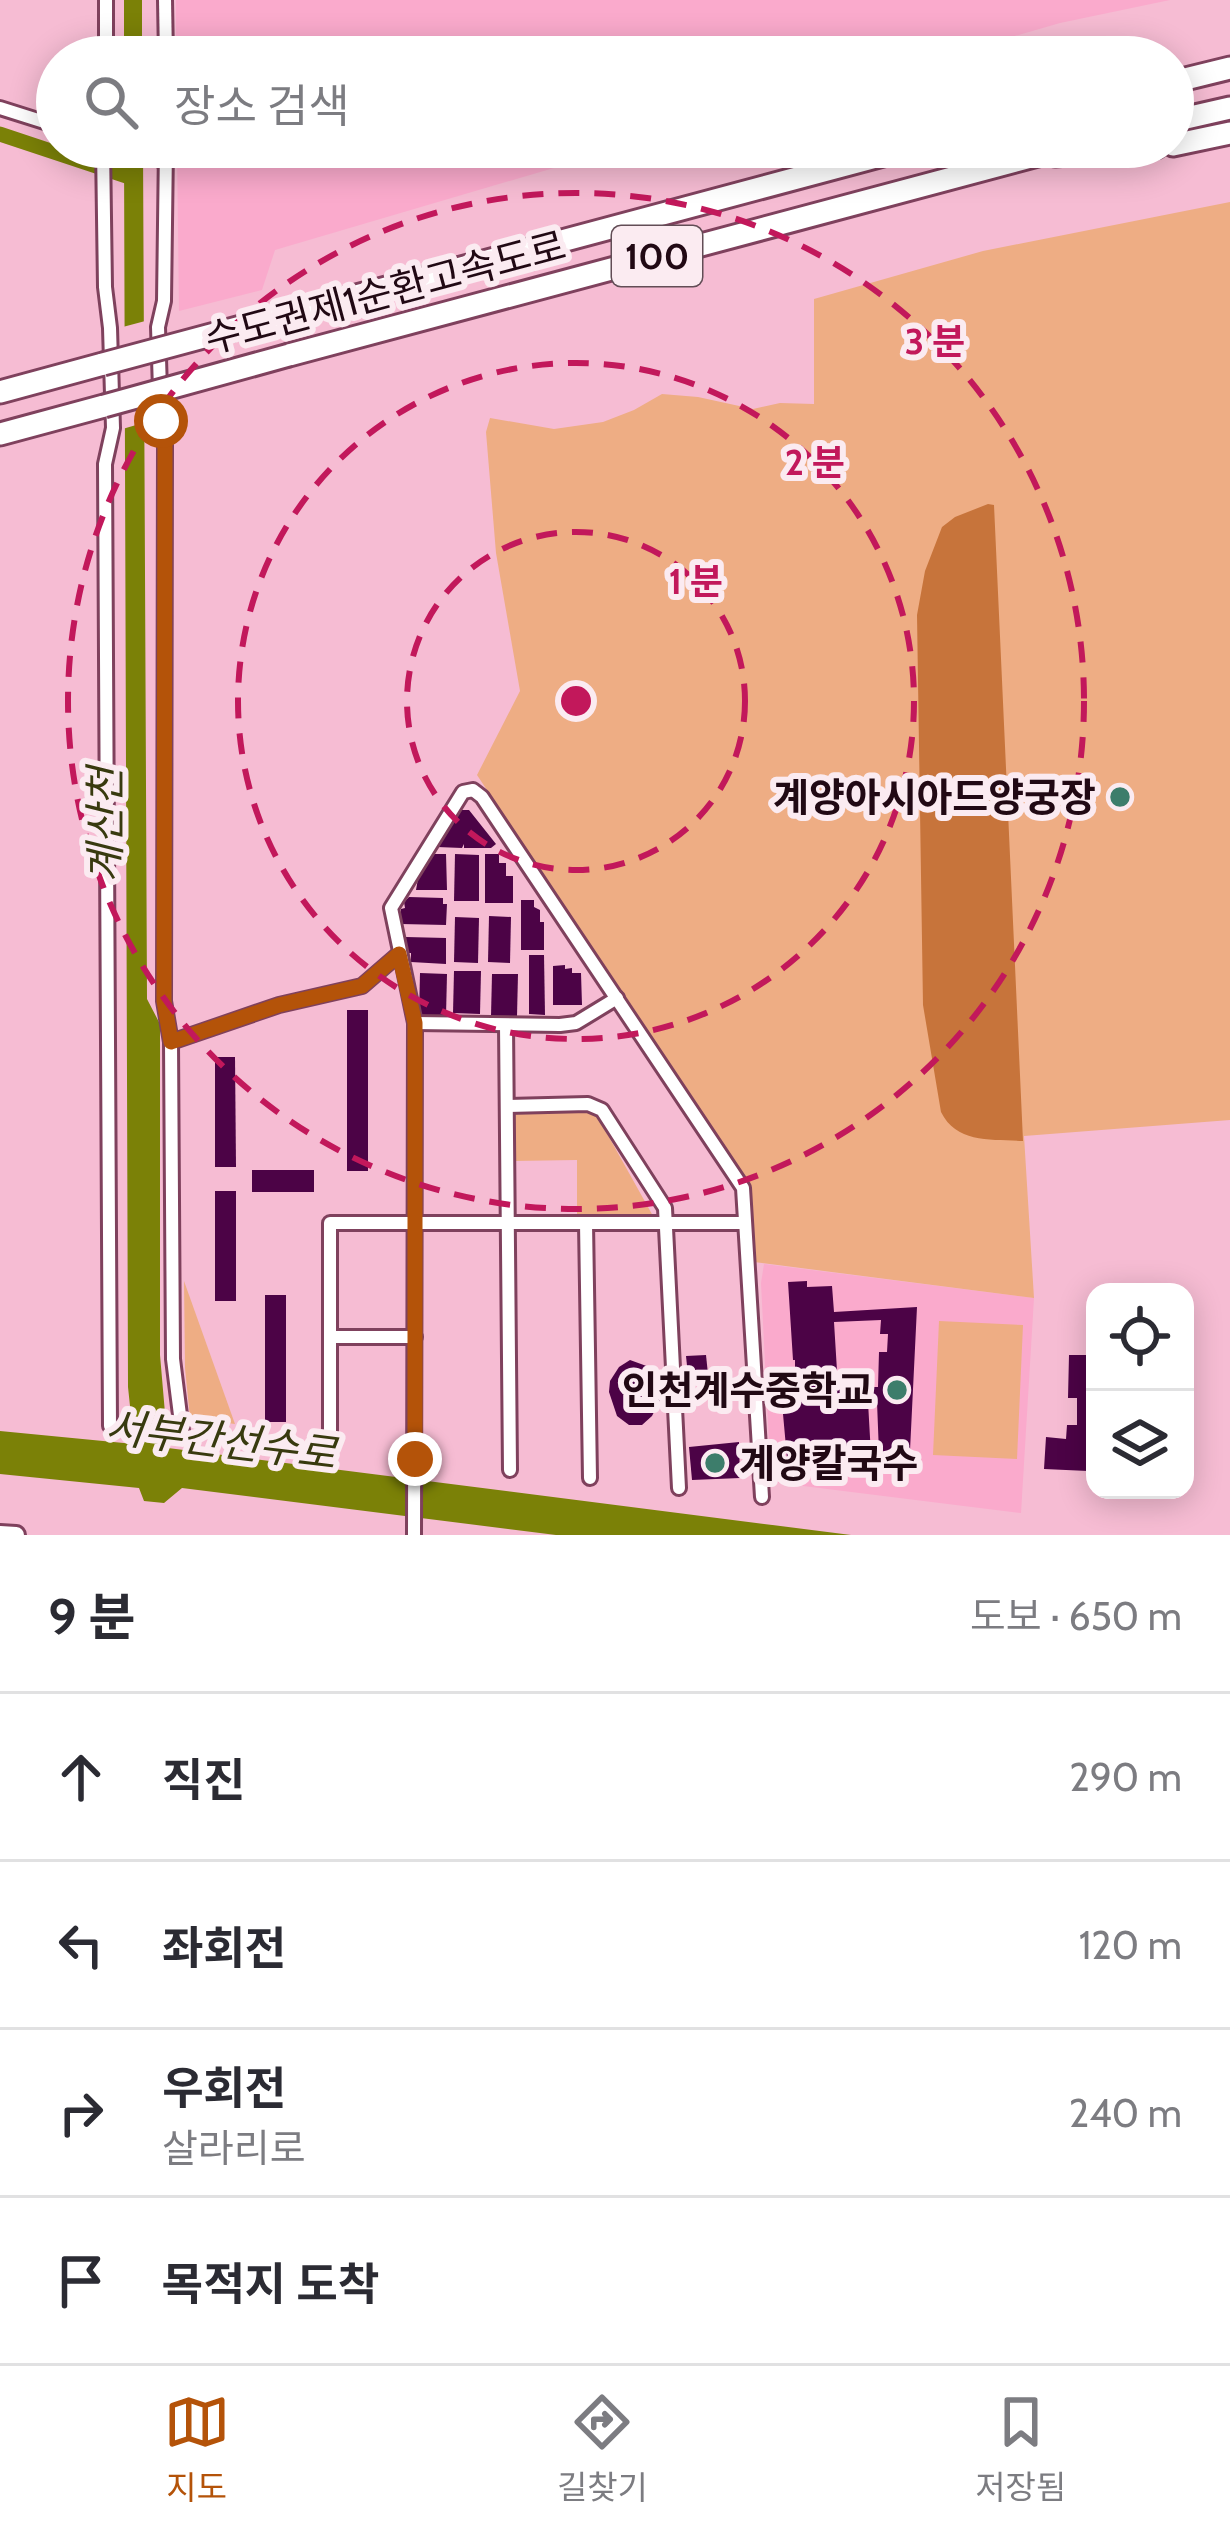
<!DOCTYPE html>
<html lang="ko">
<head>
<meta charset="utf-8">
<style>
	:root { --surface:#fff; --page:#f7f7f7; --text:#2b2b33; --muted:#7c7c81; --line:#e1e1e2; --accent:#b45309 }
	body { margin:0; font-family:Cabin,"Noto Sans KR",sans-serif; background:var(--page); color:var(--text) }
	.controls { position:absolute; right:36px; bottom:36px; display:grid; overflow:hidden; border-radius:24px; box-shadow:0 6px 30px #0003 }
	.controls button { width:108px; height:108px; display:grid; place-items:center; padding:0; border:0; border-bottom:3px solid var(--line); background:var(--surface); color:var(--text); font:60px sans-serif }
	.stop { position:absolute; width:36px; height:36px; margin:-27px; border:9px solid #b45309; border-radius:50%; background:#fff }
	.stop.end { background:#b45309; border-color:#fff; box-shadow:0 3px 12px #0008 }
	.list { margin:0; padding:0; list-style:none }
	h2 { display:flex; justify-content:space-between; align-items:center; height:156px; margin:0; padding:0 48px; font-size:51px }
	h2 small { font-size:39px; font-weight:400; color:var(--muted) }
	.list li { display:grid; grid-template-columns:78px 1fr auto; gap:36px; align-items:center; box-sizing:border-box; height:168px; padding:0 48px; border-top:3px solid var(--line) }
	.list b { display:block; font-size:45px; white-space:nowrap }
	.list p { margin:0; font-size:39px; white-space:nowrap; color:var(--muted) }
	.list em { font-size:39px; font-style:normal; color:var(--muted) }
	.icon { flex:none; width:66px; height:66px; fill:none; stroke:currentColor; stroke-width:2; stroke-linecap:round; stroke-linejoin:round }
	.map { position:relative; flex:none; width:1230px; height:1535px; overflow:hidden }
	.search { position:absolute; background:var(--surface); box-shadow:0 6px 30px #0003; left:36px; right:36px; top:36px; height:132px; display:flex; align-items:center; gap:30px; box-sizing:border-box; padding:0 42px; border-radius:66px; color:var(--muted); font-size:45px }
	.sheet { height:828px; background:var(--surface) }
	nav { display:flex; justify-content:space-around; align-items:center; box-sizing:border-box; height:168px; border-top:3px solid var(--line); background:var(--surface); font-size:33px; color:var(--muted) }
	nav a { display:grid; justify-items:center; gap:6px }
	nav .on { color:var(--accent) }
	.map>svg:first-child { display:block }
	.built { fill:#faaacc }
	.green { fill:#eead84 }
	.forest { fill:#c7743b }
	.water { fill:#7b8107 }
	.pier { fill:#f6bcd3 }
	.lines { fill:none; stroke-linecap:round; stroke-linejoin:round }
	.canal { stroke:#7b8107; stroke-width:15 }
	.building { fill:#4c0346; fill-rule:evenodd }
	.street-casing { stroke:#7f415d; stroke-width:18 }
	.secondary-casing { stroke:#7f415d; stroke-width:22 }
	.highway-casing { stroke:#7f415d; stroke-width:27 }
	.street { stroke:#fff; stroke-width:12 }
	.secondary { stroke:#fff; stroke-width:16 }
	.highway { stroke:#fff; stroke-width:21 }
	.highway-bridge-casing { stroke:#7f415d; stroke-width:27; stroke-linecap:butt }
	.highway-bridge { stroke:#fff; stroke-width:21 }
	.route { stroke:#b45309; stroke-width:15 }
	.ring { fill:none; stroke:#c2185b; stroke-width:6; stroke-dasharray:21 15 }
	.poi-dot { fill:#3d7d6b; stroke:#fbebf1; stroke-width:4.5 }
	.labels { text-anchor:middle; dominant-baseline:central; stroke-width:12; stroke-linejoin:round; paint-order:stroke }
	.shield { fill:#fbebf1; stroke:#624d56; stroke-width:3 }
	.shield-label { font-size:36px; font-weight:bold; fill:#210914 }
	.street-label { font-size:39px; fill:#210914; stroke:#fbebf1 }
	.poi-label { font-size:39px; font-weight:bold; fill:#210914; stroke:#fbebf1; text-anchor:end }
	.water-label { font-size:42px; font-style:italic; fill:#383a0f; stroke:#fbebf1 }
	.centre { fill:#c2185b; stroke:#fbebf1; stroke-width:6 }
	.ring-label { font-size:36px; text-anchor:middle; font-weight:bold; fill:#c2185b; stroke:#fbebf1; stroke-width:12; stroke-linejoin:round; paint-order:stroke }
</style>
</head>
<body>
<div class="map">
<svg width="1230" height="1535" viewBox="0 0 1230 1535">
	<rect width="100%" height="100%" fill="#f6bcd3"/>
	<!-- built -->
	<g class="built">
		<polygon points="176,0 1170,0 1060,23 942,57 176,57"/>
		<polygon points="177,147 625,147 275,250 262,290 179,311"/>
		<polygon points="764,1264 1034,1298 1021,1513 771,1482 761,1283"/>
	</g>
	<!-- green -->
	<g class="green">
		<polygon points="1230,202 1230,1120 1024,1136 1034,1298 754,1262 749,1183 477,775 520,691 496,553 486,432 490,418 554,429 603,422 634,410 662,394 698,397 753,409 780,403 814,404 814,299 983,251"/>
		<polygon points="513,1111 595,1112 653,1216 577,1215 577,1160 513,1161"/>
		<polygon points="184,1281 235,1424 190,1418 185,1368"/>
		<polygon points="939,1321 1023,1325 1017,1459 933,1455"/>
	</g>
	<!-- forest -->
	<path class="forest" d="M988 504 994 505 1023 1141C991 1139 957 1144 941 1112L923 1005 917 615 925 571 942 527 955 517Z"/>
	<!-- water -->
	<g class="water">
		<rect x="124" y="0" width="18" height="57"/>
		<polygon points="124,147 143,147 147,999 160,1024 160,1355 168,1448 851,1535 556,1535 182,1488 164,1503 144,1501 139,1488 0,1474 0,1431 134,1444 128,1387"/>
	</g>
	<!-- pier -->
	<polygon class="pier" points="149,320 150,421 119,430 119,328"/>
	<g class="lines">
		<!-- canal -->
		<polyline class="canal" points="0,134 132,178"/>
	</g>
	<!-- building -->
	<g class="building">
		<polygon points="459,810 469,810 496,844 491,848 464,848 464,844 462,848 437,847"/>
		<polygon points="434,854 446,854 447,890 416,890 419,873 423,873 423,867 426,867"/>
		<polygon points="455,854 479,855 479,901 454,901"/>
		<polygon points="485,854 499,854 499,863 506,863 506,876 513,876 513,903 485,903"/>
		<polygon points="409,897 443,898 443,904 447,904 446,925 401,924 401,909 405,908 404,902"/>
		<polygon points="521,900 534,900 534,907 540,910 540,922 544,922 544,950 521,950"/>
		<polygon points="489,916 511,917 510,963 488,962"/>
		<polygon points="455,917 479,918 478,963 454,962"/>
		<polygon points="406,937 446,938 446,964 411,962 411,953 406,953"/>
		<polygon points="529,955 544,955 545,1015 529,1014"/>
		<polygon points="565,965 565,969 572,968 572,973 581,973 582,1005 553,1005 553,966"/>
		<polygon points="454,971 481,971 480,1014 453,1013"/>
		<polygon points="420,973 447,974 446,1016 419,1015"/>
		<polygon points="492,974 518,974 517,1016 491,1016"/>
		<rect x="347" y="1010" width="21" height="161"/>
		<polygon points="215,1057 235,1057 236,1167 215,1167"/>
		<rect x="252" y="1170" width="62" height="22"/>
		<rect x="215" y="1191" width="21" height="110"/>
		<path d="M807 1281V1287L832 1286 834 1312 917 1307 909 1471 885 1470V1454L879 1453 877 1402H868L871 1455H869V1466L827 1464 788 1469 782 1403 813 1401 812 1391 795 1392V1360H793L788 1282ZM881 1320 880 1334H888L887 1352H879L878 1387H838L834 1322Z"/>
		<rect x="265" y="1295" width="21" height="127"/>
		<polygon points="706,1355 709,1384 689,1385 686,1356"/>
		<polygon points="1069,1355 1095,1355 1095,1476 1088,1475 1088,1471 1044,1469 1046,1437 1066,1439 1067,1425 1077,1425 1077,1398 1068,1398"/>
		<polygon points="630,1360 652,1368 660,1383 661,1398 652,1416 642,1425 629,1425 617,1416 609,1392 610,1381 619,1367"/>
		<polygon points="739,1442 740,1478 692,1480 689,1447"/>
	</g>
	<g class="lines">
		<defs>
			<g id="street">
				<polyline points="106,0 106,57"/>
				<polyline points="165,0 166,57"/>
				<polyline points="0,108 57,126"/>
				<polyline points="103,147 105,287 110,328 113,428 105,464 110,1426"/>
				<polyline points="121,147 166,162"/>
				<polyline points="166,147 164,301 158,327 161,421 165,446 164,1001 171,1042"/>
				<polyline points="415,1023 560,1025 576,1023 617,998"/>
				<polyline points="506,1025 510,1470"/>
				<polyline points="507,1106 588,1104 602,1110 665,1208 679,1488"/>
				<polyline points="586,1223 590,1478"/>
				<polyline points="330,1337 415,1337"/>
				<polyline points="182,1431 173,1359 171,1042 279,1005 362,986 399,954"/>
				<polyline points="330,1449 330,1223 745,1223"/>
				<polyline points="414,1535 415,1023 391,908 463,792 473,790 482,797 743,1188 762,1497"/>
			</g>
			<polyline id="secondary" points="0,1534 16,1535"/>
			<g id="highway">
				<polyline points="1173,82 1230,68"/>
				<polyline points="1173,121 1230,108"/>
				<polyline points="1173,145 1230,133"/>
				<polyline points="1055,155 1156,147"/>
				<polyline points="289,314 913,147"/>
				<polyline points="289,355 1068,147"/>
				<polyline points="0,392 103,364"/>
				<polyline points="0,434 104,406"/>
			</g>
		</defs>
		<!-- street casing -->
		<use href="#street" class="street-casing"/>
		<!-- secondary casing -->
		<use href="#secondary" class="secondary-casing"/>
		<!-- highway casing -->
		<use href="#highway" class="highway-casing"/>
		<!-- street -->
		<use href="#street" class="street"/>
		<!-- secondary -->
		<use href="#secondary" class="secondary"/>
		<!-- highway -->
		<use href="#highway" class="highway"/>
		<defs>
			<g id="highway-bridge">
				<polyline points="103,364 289,314"/>
				<polyline points="104,406 289,355"/>
			</g>
		</defs>
		<!-- highway-bridge casing -->
		<use href="#highway-bridge" class="highway-bridge-casing"/>
		<!-- highway-bridge -->
		<use href="#highway-bridge" class="highway-bridge"/>
	</g>
	<g class="lines">
		<!-- route -->
		<polyline class="route" points="161,421 165,446 164,1001 171,1042 279,1005 362,986 399,954 415,1023 415,1459"/>
	</g>
	<!-- distance rings -->
	<g class="ring">
		<circle cx="576" cy="701" r="169"/>
		<circle cx="576" cy="701" r="338"/>
		<circle cx="576" cy="701" r="508"/>
	</g>
	<!-- markers -->
	<g class="poi-dot">
		<circle cx="1120" cy="797" r="12"/>
		<circle cx="897" cy="1390" r="12"/>
		<circle cx="715" cy="1463" r="12"/>
	</g>
	<g class="labels">
		<!-- shield labels -->
		<rect class="shield" x="612" y="226" width="90" height="60" rx="9"/>
		<g class="shield-label">
			<text x="657" y="256">100</text>
		</g>
		<!-- street labels -->
		<g class="street-label">
			<text transform="translate(385 292) rotate(-15)">수도권제1순환고속도로</text>
		</g>
		<!-- poi labels -->
		<g class="poi-label">
			<text x="1096" y="797">계양아시아드양궁장</text>
			<text x="873" y="1390">인천계수중학교</text>
			<text x="739" y="1463" text-anchor="start">계양칼국수</text>
		</g>
		<!-- water labels -->
		<g class="water-label">
			<text transform="translate(105 825) rotate(-90)">계산천</text>
			<text transform="translate(221 1440) rotate(7)">서부간선수로</text>
		</g>
	</g>
	<circle cx="576" cy="701" r="18" class="centre"/>
	<g class="ring-label">
		<text x="935" y="354">3 분</text>
		<text x="815" y="475">2 분</text>
		<text x="696" y="594">1 분</text>
	</g>
</svg>
<div class="controls">
<button><svg class="icon" aria-label="locate" viewBox="0 0 24 24"><circle cx="12" cy="12" r="6"/><path d="M12 2v4M12 18v4M2 12h4M18 12h4"/></svg></button>
<button><svg class="icon" aria-label="layers" viewBox="0 0 24 24"><path d="M12 4l9 5-9 5-9-5zM3 14l9 5 9-5"/></svg></button>
</div>
<div class="stop" style="left:161px;top:421px"></div>
<div class="stop end" style="left:415px;top:1459px"></div>
<div class="search"><svg class="icon" aria-label="search" viewBox="0 0 24 24"><circle cx="10" cy="10" r="6"/><path d="M15 15l6 6"/></svg>장소 검색</div>
</div>
<section class="sheet">
<h2>9 분<small>도보 · 650 m</small></h2>
<ul class="list">
<li><svg class="icon" aria-label="ahead" viewBox="0 0 24 24"><path d="M12 20V5M6 11l6-6 6 6"/></svg><div><b>직진</b></div><em>290 m</em></li>
<li><svg class="icon" aria-label="left" viewBox="0 0 24 24"><path d="M17 20v-9H6M10 6l-5 5 5 5"/></svg><div><b>좌회전</b></div><em>120 m</em></li>
<li><svg class="icon" aria-label="right" viewBox="0 0 24 24"><path d="M7 20v-9h11M14 6l5 5-5 5"/></svg><div><b>우회전</b><p>살라리로</p></div><em>240 m</em></li>
<li><svg class="icon" aria-label="arrive" viewBox="0 0 24 24"><path d="M6 21V4h12l-3 4 3 4H6"/></svg><div><b>목적지 도착</b></div></li>
</ul>
</section>
<nav>
<a class="on"><svg class="icon" aria-label="map" viewBox="0 0 24 24"><path d="M3 6l6-2 6 2 6-2v14l-6 2-6-2-6 2zM9 4v14M15 6v14"/></svg>지도</a>
<a><svg class="icon" aria-label="directions" viewBox="0 0 24 24"><path d="M12 3l9 9-9 9-9-9zM9 14v-3h6M13 9l2 2-2 2"/></svg>길찾기</a>
<a><svg class="icon" aria-label="saved" viewBox="0 0 24 24"><path d="M7 4h10v16l-5-4-5 4z"/></svg>저장됨</a>
</nav>
</body>
</html>
